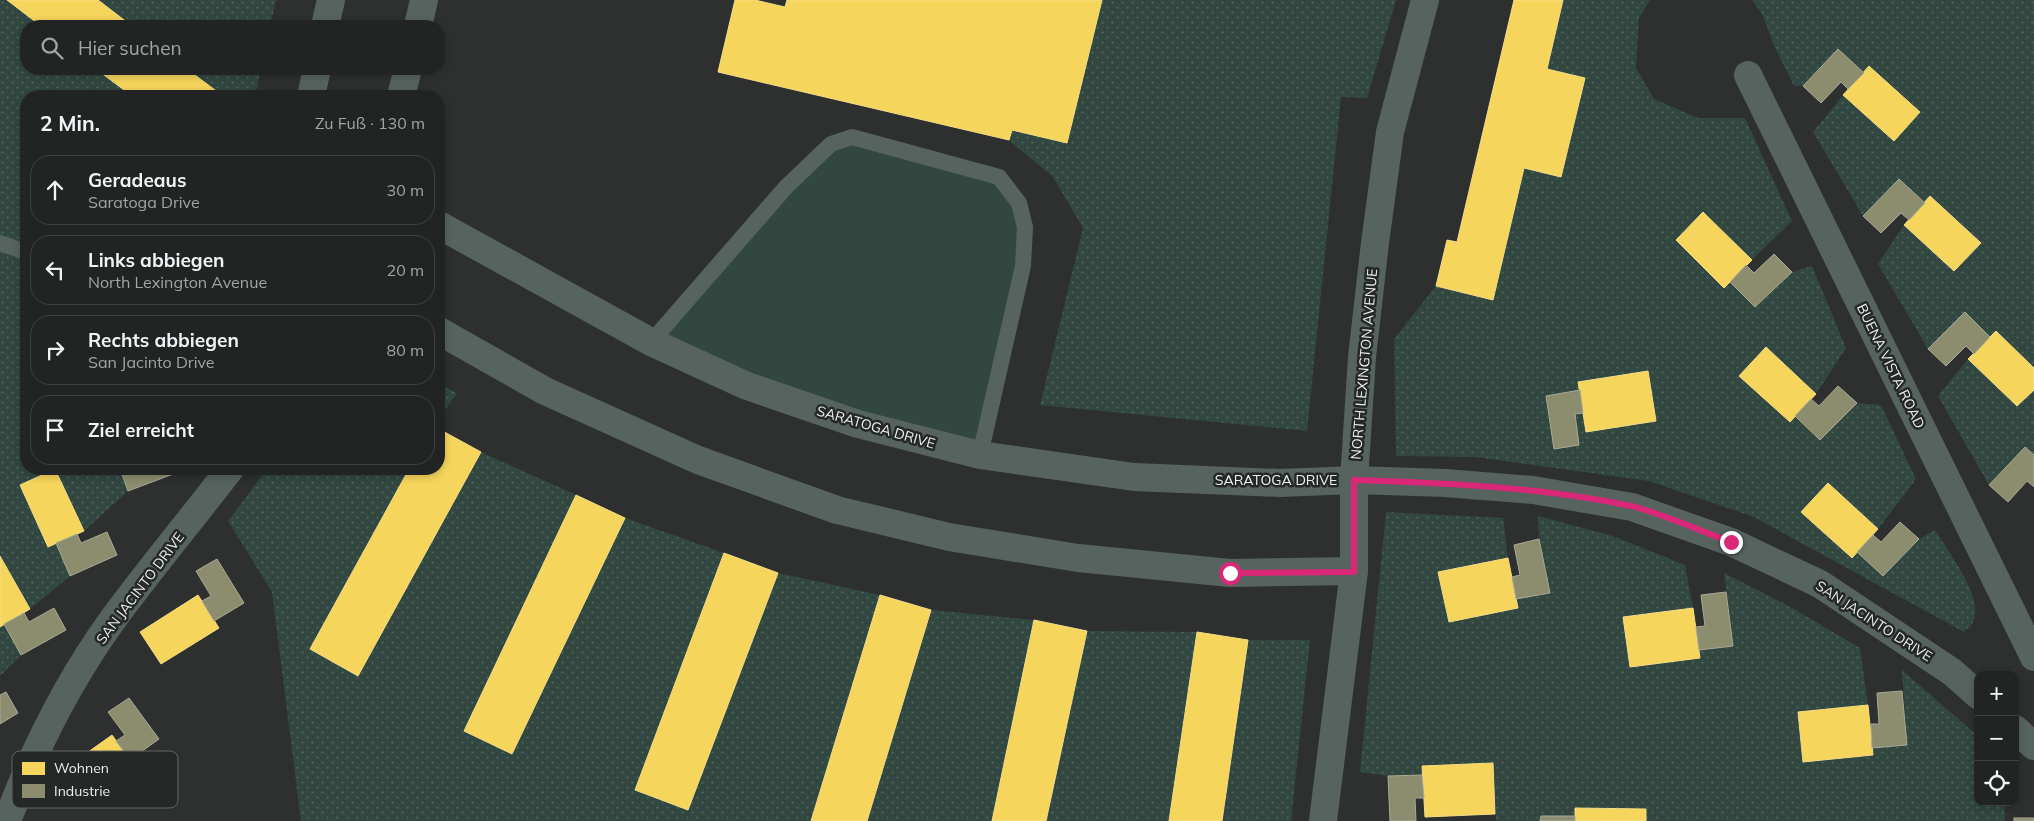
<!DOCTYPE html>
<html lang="de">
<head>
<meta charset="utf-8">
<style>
	:root { --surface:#222423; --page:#2a2c2b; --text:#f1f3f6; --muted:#a2a4a6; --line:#3f4141 }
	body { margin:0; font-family:Mulish,sans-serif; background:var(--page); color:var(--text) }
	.controls { position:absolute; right:15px; bottom:15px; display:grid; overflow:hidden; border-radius:10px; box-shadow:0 2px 8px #0003 }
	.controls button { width:45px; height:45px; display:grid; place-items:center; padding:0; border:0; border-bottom:1px solid var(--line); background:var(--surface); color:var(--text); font:25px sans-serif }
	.stop { position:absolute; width:15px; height:15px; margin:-11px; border:4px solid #db2777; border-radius:50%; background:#fff }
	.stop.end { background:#db2777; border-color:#fff; box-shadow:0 1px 5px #0008 }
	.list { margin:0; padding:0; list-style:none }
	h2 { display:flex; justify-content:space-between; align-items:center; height:65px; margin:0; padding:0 20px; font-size:21px }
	h2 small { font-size:16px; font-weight:400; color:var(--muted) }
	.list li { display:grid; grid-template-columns:32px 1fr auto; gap:15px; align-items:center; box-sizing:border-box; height:70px; margin:0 10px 10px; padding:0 10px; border:1px solid var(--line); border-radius:20px }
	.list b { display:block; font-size:19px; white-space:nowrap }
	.list p { margin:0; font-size:16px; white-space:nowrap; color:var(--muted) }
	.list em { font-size:16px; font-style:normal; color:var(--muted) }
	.icon { flex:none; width:28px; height:28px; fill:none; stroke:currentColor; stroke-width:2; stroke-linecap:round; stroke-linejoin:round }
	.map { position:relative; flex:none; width:2034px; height:821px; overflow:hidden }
	.search { position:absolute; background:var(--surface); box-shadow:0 2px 8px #0003; left:20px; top:20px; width:425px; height:55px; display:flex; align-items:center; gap:12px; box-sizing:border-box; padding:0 18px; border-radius:20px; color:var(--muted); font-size:19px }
	.panel { position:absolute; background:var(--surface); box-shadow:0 2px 8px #0003; left:20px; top:90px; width:425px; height:385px; border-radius:20px }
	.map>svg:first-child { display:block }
	.grass { fill:#31473f }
	.park { fill:url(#park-dots) }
	.homes { fill:#f6d55c; stroke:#f4dd88 }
	.industry { fill:#8c8c6e; stroke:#a9aa95 }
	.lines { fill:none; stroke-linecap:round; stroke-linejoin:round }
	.service { stroke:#57635f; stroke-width:16 }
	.minor { stroke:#57635f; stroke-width:28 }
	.route { stroke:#db2777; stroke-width:6 }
	.labels { text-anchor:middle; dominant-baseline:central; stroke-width:5; stroke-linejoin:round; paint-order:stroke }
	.street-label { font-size:14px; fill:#eef0ef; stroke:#242826 }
	.key { fill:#242826; stroke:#616462; stroke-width:1 }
	.key-label { font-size:14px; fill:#eef0ef }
</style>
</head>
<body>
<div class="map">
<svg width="2034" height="821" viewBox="0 0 2034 821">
	<defs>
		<pattern id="park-dots" width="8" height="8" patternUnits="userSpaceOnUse" patternTransform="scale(1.25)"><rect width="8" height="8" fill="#31473f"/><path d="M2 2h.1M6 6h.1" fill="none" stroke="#4f625b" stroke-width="1.8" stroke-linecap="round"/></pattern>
	</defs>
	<rect width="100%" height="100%" fill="#2e302f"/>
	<!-- grass -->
	<polygon class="grass" points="852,137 999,177 1025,227 980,455 651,342 786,187"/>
	<!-- park -->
	<g class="park">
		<polygon points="0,0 7,0 41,26 26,26 26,69 96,69 132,96 26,96 26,469 54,469 20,485 48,547 56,543 70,576 30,609 0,556"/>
		<polygon points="98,0 276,0 270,26 132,26"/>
		<polygon points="1102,0 1396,0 1367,98 1341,97 1307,431 1040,405 1083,228 1053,177 1009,140 1012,130 1067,143"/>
		<path d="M1563 0H1650L1639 18 1636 68 1654 99 1698 118H1745L1792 221 1752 260 1703 212 1676 240 1724 288 1730 282 1755 307 1792 272 1812 266 1846 348 1816 394 1766 347 1739 376 1789 422 1795 416 1820 440 1857 403 1881 405 1916 479 1878 529 1828 484 1802 512 1851 558 1857 552 1919 539 1935 530C1947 550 1987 600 1972 624 1971 627 1966 629 1964 632L1754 517 1649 481 1476 457 1396 456 1394 339 1436 286 1493 300 1524 168 1561 177 1585 78 1547 69Z"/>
		<polygon points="1752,0 2034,0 2034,368 1996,332 1990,337 1965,312 1928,349 1878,264 1904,225 1954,271 1981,243 1925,203 1899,179 1863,216 1813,132 1843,95 1894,140 1920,111 1870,66 1864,73 1838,49 1803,86 1794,86 1776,50 1762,14"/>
		<polygon points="187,69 261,69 255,96 223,96"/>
		<polygon points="1968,359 2017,406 2034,390 2034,455 2025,447 1989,485 1938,396"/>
		<polygon points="439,384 457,393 439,418"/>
		<polygon points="481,452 576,495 464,731 512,754 625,518 724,553 635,790 688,810 778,573 880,595 811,821 301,821 272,592 228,521 267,469 409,469 310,649 358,675"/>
		<polygon points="55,469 120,469 128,491 84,531"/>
		<polygon points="1386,512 1503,518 1508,558 1439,573 1449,622 1518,608 1516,599 1550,593 1539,539 1538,516 1613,536 1685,565 1693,608 1623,618 1630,667 1700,658 1699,650 1733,646 1724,573 1789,606 1860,648 1868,705 1798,712 1803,762 1873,756 1872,748 1907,745 1902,670 1978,736 1978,802 2005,802 2005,821 1646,821 1646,809 1576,808 1575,816 1541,816 1540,821 1496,821 1492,763 1422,766 1422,775 1388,776 1360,772"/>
		<polygon points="931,610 1034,620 992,821 867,821"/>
		<polygon points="4,624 21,655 0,676 0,627"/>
		<polygon points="1087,631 1197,632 1169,821 1046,821"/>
		<polygon points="1248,640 1310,640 1291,821 1222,821"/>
	</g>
	<!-- homes -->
	<g class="homes">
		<polygon points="7,0 98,0 132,26 41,26"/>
		<polygon points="735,0 755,0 785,7 787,0 1102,0 1067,143 1012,130 1009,140 718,72"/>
		<polygon points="1514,0 1563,0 1547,69 1585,78 1561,177 1524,168 1493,300 1436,286 1447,240 1457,242"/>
		<polygon points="1869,66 1920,112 1894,141 1843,95"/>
		<polygon points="96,69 187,69 223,96 132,96"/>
		<polygon points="1930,196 1981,243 1954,271 1904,225"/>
		<polygon points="1703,212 1752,260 1724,288 1676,240"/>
		<polygon points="1996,331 2034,368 2034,390 2017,406 1968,359"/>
		<polygon points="1766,347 1816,394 1790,422 1739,376"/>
		<polygon points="1648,371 1656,421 1586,432 1578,382"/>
		<polygon points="439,429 481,452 358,676 310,649 409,469 439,469"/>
		<polygon points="55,469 84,531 48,547 20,485"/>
		<polygon points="1828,483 1878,529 1852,558 1801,512"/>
		<polygon points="576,495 625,518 512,754 464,731"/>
		<polygon points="724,553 778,573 688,810 635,790"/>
		<polygon points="0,556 30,609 0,627"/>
		<polygon points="1508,558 1518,608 1449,622 1438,572"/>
		<polygon points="198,595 219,628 161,664 140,632"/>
		<polygon points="880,595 931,610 867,821 811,821"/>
		<polygon points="1693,608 1700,658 1630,667 1623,617"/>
		<polygon points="1034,620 1087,631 1046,821 992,821"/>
		<polygon points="1197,632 1248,640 1222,821 1169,821"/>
		<polygon points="1868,705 1873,755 1803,762 1798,712"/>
		<polygon points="112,735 135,767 79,807 56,775"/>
		<polygon points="1493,763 1495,814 1425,817 1422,766"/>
		<polygon points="1575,808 1646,809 1646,821 1575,821"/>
	</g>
	<!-- industry -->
	<g class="industry">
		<polygon points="1838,49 1864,73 1848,89 1841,82 1821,103 1803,86"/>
		<polygon points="1899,179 1925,203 1909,220 1901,213 1881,233 1863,216"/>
		<polygon points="1774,254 1792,272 1755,307 1730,282 1746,265 1754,273"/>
		<polygon points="1965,312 1990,337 1974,354 1966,346 1946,366 1928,349"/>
		<polygon points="1838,386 1857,403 1820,440 1795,416 1811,399 1819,406"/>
		<polygon points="1580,390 1583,413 1575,414 1579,445 1554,449 1546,396"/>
		<polygon points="2025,447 2034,455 2034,487 2027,481 2008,502 1989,485"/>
		<polygon points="120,469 175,469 176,473 128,491"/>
		<polygon points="1900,522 1919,539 1883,576 1857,552 1873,535 1881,542"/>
		<polygon points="107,532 117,555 70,576 56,543 77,534 81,543"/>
		<polygon points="1539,539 1550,593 1516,599 1512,577 1520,575 1514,545"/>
		<polygon points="217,559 244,603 214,621 202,601 211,596 196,571"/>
		<polygon points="1726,592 1733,646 1699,650 1696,627 1705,626 1701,595"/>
		<polygon points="54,608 66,630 21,655 4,624 24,613 29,622"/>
		<polygon points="1902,691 1907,745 1872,748 1871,724 1879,724 1877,693"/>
		<polygon points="6,692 18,713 0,724 0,695"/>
		<polygon points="129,698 159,739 130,760 116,741 125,735 108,712"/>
		<polygon points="1422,775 1424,798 1415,798 1416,821 1390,821 1388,776"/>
		<polygon points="1541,816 1575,816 1575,821 1540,821"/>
		<rect x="2014" y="818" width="20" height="3"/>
	</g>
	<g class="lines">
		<!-- service -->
		<g class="service">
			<polyline points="0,243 26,252"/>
			<polyline points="651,342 786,187 831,144 852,137 999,177 1019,203 1025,227 1023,266 980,455"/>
		</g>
		<!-- minor -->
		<g class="minor">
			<polyline points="325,26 331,0"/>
			<polyline points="418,26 424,0"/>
			<polyline points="1748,75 2034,657"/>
			<polyline points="311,96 317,69"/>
			<polyline points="401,96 408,69"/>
			<polyline points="439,225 651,342 747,386 858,424 980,455 1134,477 1280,483 1354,480 1445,483 1533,490 1632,507 1731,542 1820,584 1952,672 1978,695"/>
			<polyline points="439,331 545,391 698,460 837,510 949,537 1078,558 1230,573 1354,571"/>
			<polyline points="2015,729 2034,746"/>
			<path d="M7 821C33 752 68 682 111 622 149 570 191 520 230 469"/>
			<polyline points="1323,821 1354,571 1354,480 1362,357 1375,243 1390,132 1425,0"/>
		</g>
	</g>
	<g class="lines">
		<!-- route -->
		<path class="route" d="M1230 573 1354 572V480C1447 483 1540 487 1631 506 1662 513 1700 531 1731 542"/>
	</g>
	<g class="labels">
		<!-- street labels -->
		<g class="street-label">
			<text transform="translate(1364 364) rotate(-85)">NORTH LEXINGTON AVENUE</text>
			<text transform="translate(1891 366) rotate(64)">BUENA VISTA ROAD</text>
			<text transform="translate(876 427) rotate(16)">SARATOGA DRIVE</text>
			<text x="1276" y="480">SARATOGA DRIVE</text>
			<text transform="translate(140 588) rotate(-53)">SAN JACINTO DRIVE</text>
			<text transform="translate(1874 621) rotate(33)">SAN JACINTO DRIVE</text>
		</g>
	</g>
	<!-- legend -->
	<rect x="12" y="751" width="166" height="57" rx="8" class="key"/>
	<rect x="22" y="762" width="23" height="13" fill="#f6d55c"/>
	<rect x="22" y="784" width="23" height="14" fill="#8c8c6e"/>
	<g class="key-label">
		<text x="54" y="773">Wohnen</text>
		<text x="54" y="796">Industrie</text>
	</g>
</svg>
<div class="controls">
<button>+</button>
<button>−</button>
<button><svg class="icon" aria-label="locate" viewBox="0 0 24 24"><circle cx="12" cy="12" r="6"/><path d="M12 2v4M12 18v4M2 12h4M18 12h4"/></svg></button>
</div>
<div class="stop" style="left:1230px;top:573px"></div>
<div class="stop end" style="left:1731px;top:542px"></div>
<div class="search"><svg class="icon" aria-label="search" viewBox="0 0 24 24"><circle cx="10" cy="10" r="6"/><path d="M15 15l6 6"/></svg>Hier suchen</div>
<section class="panel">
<h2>2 Min.<small>Zu Fuß · 130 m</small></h2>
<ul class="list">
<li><svg class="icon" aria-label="ahead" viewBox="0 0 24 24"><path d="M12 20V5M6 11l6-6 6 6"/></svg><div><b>Geradeaus</b><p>Saratoga Drive</p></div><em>30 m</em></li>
<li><svg class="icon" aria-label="left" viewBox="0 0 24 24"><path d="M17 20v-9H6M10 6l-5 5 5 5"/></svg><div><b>Links abbiegen</b><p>North Lexington Avenue</p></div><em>20 m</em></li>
<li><svg class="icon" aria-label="right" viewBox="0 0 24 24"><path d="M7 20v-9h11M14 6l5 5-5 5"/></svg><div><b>Rechts abbiegen</b><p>San Jacinto Drive</p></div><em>80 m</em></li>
<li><svg class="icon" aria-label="arrive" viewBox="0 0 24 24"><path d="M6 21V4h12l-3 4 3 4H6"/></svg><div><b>Ziel erreicht</b></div></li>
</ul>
</section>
</div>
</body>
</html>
